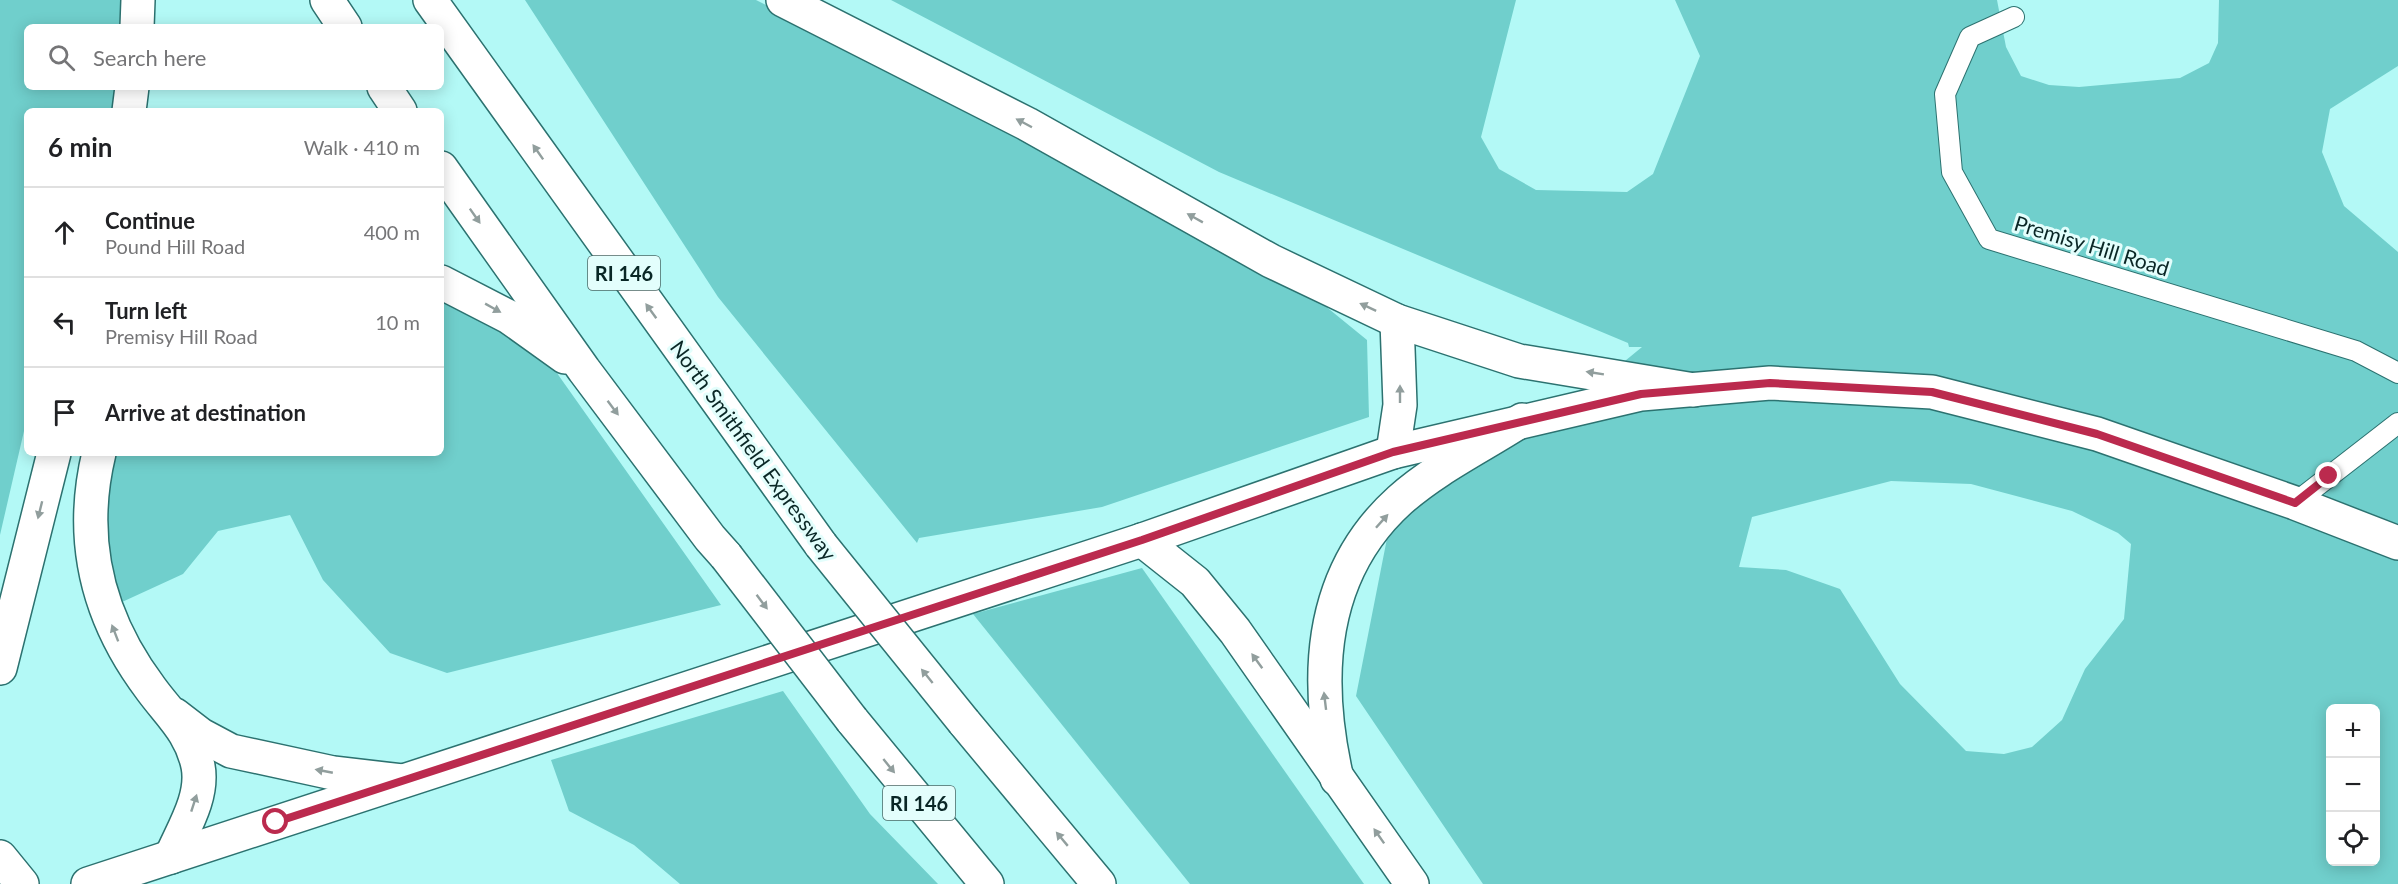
<!DOCTYPE html>
<html lang="en">
<head>
<meta charset="utf-8">
<style>
	:root { --surface:#fff; --page:#f2f2f2; --text:#202124; --muted:#757577; --line:#e0e0e0 }
	body { margin:0; font-family:Lato,sans-serif; background:var(--page); color:var(--text) }
	.controls { position:absolute; right:18px; bottom:18px; display:grid; overflow:hidden; border-radius:9px; box-shadow:0 3px 15px #0003 }
	.controls button { width:54px; height:54px; display:grid; place-items:center; padding:0; border:0; border-bottom:2px solid var(--line); background:var(--surface); color:var(--text); font:30px sans-serif }
	.stop { position:absolute; width:18px; height:18px; margin:-14px; border:4px solid #bb2a4e; border-radius:50%; background:#fff }
	.stop.end { background:#bb2a4e; border-color:#fff; box-shadow:0 2px 6px #0008 }
	.list { margin:0; padding:0; list-style:none }
	h2 { display:flex; justify-content:space-between; align-items:center; height:78px; margin:0; padding:0 24px; font-size:26px }
	h2 small { font-size:20px; font-weight:400; color:var(--muted) }
	.list li { display:grid; grid-template-columns:39px 1fr auto; gap:18px; align-items:center; box-sizing:border-box; height:90px; padding:0 24px; border-top:2px solid var(--line) }
	.list b { display:block; font-size:22px; white-space:nowrap }
	.list p { margin:0; font-size:20px; white-space:nowrap; color:var(--muted) }
	.list em { font-size:20px; font-style:normal; color:var(--muted) }
	.icon { flex:none; width:33px; height:33px; fill:none; stroke:currentColor; stroke-width:2; stroke-linecap:round; stroke-linejoin:round }
	.map { position:relative; flex:none; width:2398px; height:884px; overflow:hidden }
	.search { position:absolute; background:var(--surface); box-shadow:0 3px 15px #0003; left:24px; top:24px; width:420px; height:66px; display:flex; align-items:center; gap:15px; box-sizing:border-box; padding:0 21px; border-radius:9px; color:var(--muted); font-size:22px }
	.panel { position:absolute; background:var(--surface); box-shadow:0 3px 15px #0003; left:24px; top:108px; width:420px; height:348px; border-radius:9px }
	.map>svg:first-child { display:block }
	.green { fill:#70cfcc; fill-rule:evenodd }
	.lines { fill:none; stroke-linecap:round; stroke-linejoin:round }
	.service-casing { stroke:#2c7270; stroke-width:22 }
	.tertiary-casing { stroke:#2c7270; stroke-width:36 }
	.motorway-casing { stroke:#2c7270; stroke-width:36 }
	.service { stroke:#fff; stroke-width:20 }
	.tertiary { stroke:#fff; stroke-width:33 }
	.motorway { stroke:#fff; stroke-width:33 }
	.motorway-bridge-casing { stroke:#2c7270; stroke-width:36; stroke-linecap:butt }
	.motorway-bridge { stroke:#fff; stroke-width:33 }
	.oneway { fill:#919e9d }
	.route { stroke:#bb2a4e; stroke-width:8 }
	.labels { text-anchor:middle; dominant-baseline:central; stroke-width:6; stroke-linejoin:round; paint-order:stroke }
	.shield { fill:#e3fefc; stroke:#4b6866; stroke-width:1.5 }
	.shield-label { font-size:20px; font-weight:bold; fill:#0a2726 }
	.street-label { font-size:21px; fill:#0a2726; stroke:#e3fefc }
</style>
</head>
<body>
<div class="map">
<svg width="2398" height="884" viewBox="0 0 2398 884">
	<rect width="100%" height="100%" fill="#b3f9f6"/>
	<!-- green -->
	<g class="green">
		<polygon points="0,0 135,0 136,27 27,27 27,87 130,87 127,111 27,111 27,418 0,535"/>
		<polygon points="525,0 756,0 1259,252 1367,340 1369,417 1102,507 919,538 917,543 718,297"/>
		<path d="M891 0H1516L1481 137 1499 169 1536 190 1627 192 1653 174 1700 56 1675 0H1997L2006 47 2021 76 2049 85 2079 87 2180 78 2209 63 2218 43 2219 0H2398V66L2330 109 2322 152 2344 206 2398 252V884H1483L1356 696 1392 513 1569 407 1642 347H1629L1628 343 1219 172ZM1891 481 1971 484 2072 511 2118 533 2131 544 2124 619 2085 669 2062 720 2032 747 2004 754 1966 751 1900 684 1840 589 1786 570 1739 567 1752 517ZM2330 708H2376V862H2330Z"/>
		<polygon points="441,280 518,318 721,605 447,673 390,653 323,580 290,515 218,531 183,574 109,608 97,453 441,453"/>
		<polygon points="1142,568 1364,884 1190,884 973,614"/>
		<polygon points="783,691 870,814 938,884 680,884 634,845 569,811 551,760"/>
	</g>
	<g class="lines">
		<defs>
			<g id="service">
				<polyline points="2014,17 1970,37 1945,94 1952,172 1989,239 2356,351 2398,373"/>
				<polyline points="2295,503 2398,423"/>
			</g>
			<polyline id="tertiary" points="88,884 1142,540 1393,452 1641,394 1770,383 1932,392 2097,434 2295,503 2398,543"/>
			<g id="motorway">
				<polyline points="327,0 345,27"/>
				<polyline points="430,0 821,545"/>
				<polyline points="783,0 1027,124 1271,261 1397,321 1519,361 1694,390"/>
				<polyline points="137,27 138,0"/>
				<polyline points="384,87 400,111"/>
				<polyline points="129,111 132,87"/>
				<polyline points="441,168 584,370 710,538 726,556"/>
				<polyline points="441,282 509,317 565,357"/>
				<polyline points="1393,452 1400,405 1397,321"/>
				<path d="M99 453C78 540 98 619 151 689 170 715 191 732 198 766 204 797 183 829 171 857"/>
				<polyline points="1142,540 1195,582 1235,631 1412,884"/>
				<polyline points="0,668 54,453"/>
				<polyline points="175,715 201,735 231,751 333,773 402,781"/>
				<polyline points="852,720 987,884"/>
				<polyline points="964,722 1099,884"/>
				<path d="M1337 779C1314 679 1318 574 1400 500 1436 468 1482 446 1522 420"/>
				<polyline points="0,857 22,884"/>
			</g>
		</defs>
		<!-- service casing -->
		<use href="#service" class="service-casing"/>
		<!-- tertiary casing -->
		<use href="#tertiary" class="tertiary-casing"/>
		<!-- motorway casing -->
		<use href="#motorway" class="motorway-casing"/>
		<!-- service -->
		<use href="#service" class="service"/>
		<!-- tertiary -->
		<use href="#tertiary" class="tertiary"/>
		<!-- motorway -->
		<use href="#motorway" class="motorway"/>
		<defs>
			<g id="motorway-bridge">
				<polyline points="821,545 964,722"/>
				<polyline points="726,556 852,720"/>
			</g>
		</defs>
		<!-- motorway-bridge casing -->
		<use href="#motorway-bridge" class="motorway-bridge-casing"/>
		<!-- motorway-bridge -->
		<use href="#motorway-bridge" class="motorway-bridge"/>
	</g>
	<!-- one-way arrows -->
	<defs><path id="oneway-solid" d="M-6-.8H1V-3.2L6.5 0L1 3.2V.8H-6Z" transform="scale(1.5)"/></defs>
	<g class="oneway">
		<use href="#oneway-solid" transform="translate(1024 123) rotate(-152)"/>
		<use href="#oneway-solid" transform="translate(538 152) rotate(-125)"/>
		<use href="#oneway-solid" transform="translate(475 216) rotate(55)"/>
		<use href="#oneway-solid" transform="translate(1195 218) rotate(-151)"/>
		<use href="#oneway-solid" transform="translate(1368 307) rotate(-155)"/>
		<use href="#oneway-solid" transform="translate(493 308) rotate(29)"/>
		<use href="#oneway-solid" transform="translate(651 311) rotate(-126)"/>
		<use href="#oneway-solid" transform="translate(1595 373) rotate(-171)"/>
		<use href="#oneway-solid" transform="translate(1400 394) rotate(-90)"/>
		<use href="#oneway-solid" transform="translate(613 408) rotate(53)"/>
		<use href="#oneway-solid" transform="translate(40 510) rotate(104)"/>
		<use href="#oneway-solid" transform="translate(1382 521) rotate(-48)"/>
		<use href="#oneway-solid" transform="translate(762 602) rotate(53)"/>
		<use href="#oneway-solid" transform="translate(115 633) rotate(-111)"/>
		<use href="#oneway-solid" transform="translate(1257 661) rotate(-126)"/>
		<use href="#oneway-solid" transform="translate(927 676) rotate(-129)"/>
		<use href="#oneway-solid" transform="translate(1325 701) rotate(-97)"/>
		<use href="#oneway-solid" transform="translate(889 766) rotate(51)"/>
		<use href="#oneway-solid" transform="translate(324 771) rotate(-169)"/>
		<use href="#oneway-solid" transform="translate(194 803) rotate(-72)"/>
		<use href="#oneway-solid" transform="translate(1379 836) rotate(-125)"/>
		<use href="#oneway-solid" transform="translate(1062 839) rotate(-130)"/>
	</g>
	<g class="lines">
		<!-- route -->
		<polyline class="route" points="276,822 1142,540 1393,452 1641,394 1770,383 1932,392 2097,434 2295,503 2329,476"/>
	</g>
	<g class="labels">
		<!-- shield labels -->
		<g class="shield">
			<rect x="588" y="256" width="72" height="34" rx="4.5"/>
			<rect x="883" y="786" width="72" height="34" rx="4.5"/>
		</g>
		<g class="shield-label">
			<text x="624" y="273">RI 146</text>
			<text x="919" y="803">RI 146</text>
		</g>
		<!-- street labels -->
		<g class="street-label">
			<text transform="translate(2092 245) rotate(17)">Premisy Hill Road</text>
			<text transform="translate(754 450) rotate(54)">North Smithfield Expressway</text>
		</g>
	</g>
</svg>
<div class="controls">
<button>+</button>
<button>−</button>
<button><svg class="icon" aria-label="locate" viewBox="0 0 24 24"><circle cx="12" cy="12" r="6"/><path d="M12 2v4M12 18v4M2 12h4M18 12h4"/></svg></button>
</div>
<div class="stop" style="left:276px;top:822px"></div>
<div class="stop end" style="left:2329px;top:476px"></div>
<div class="search"><svg class="icon" aria-label="search" viewBox="0 0 24 24"><circle cx="10" cy="10" r="6"/><path d="M15 15l6 6"/></svg>Search here</div>
<section class="panel">
<h2>6 min<small>Walk · 410 m</small></h2>
<ul class="list">
<li><svg class="icon" aria-label="ahead" viewBox="0 0 24 24"><path d="M12 20V5M6 11l6-6 6 6"/></svg><div><b>Continue</b><p>Pound Hill Road</p></div><em>400 m</em></li>
<li><svg class="icon" aria-label="left" viewBox="0 0 24 24"><path d="M17 20v-9H6M10 6l-5 5 5 5"/></svg><div><b>Turn left</b><p>Premisy Hill Road</p></div><em>10 m</em></li>
<li><svg class="icon" aria-label="arrive" viewBox="0 0 24 24"><path d="M6 21V4h12l-3 4 3 4H6"/></svg><div><b>Arrive at destination</b></div></li>
</ul>
</section>
</div>
</body>
</html>
